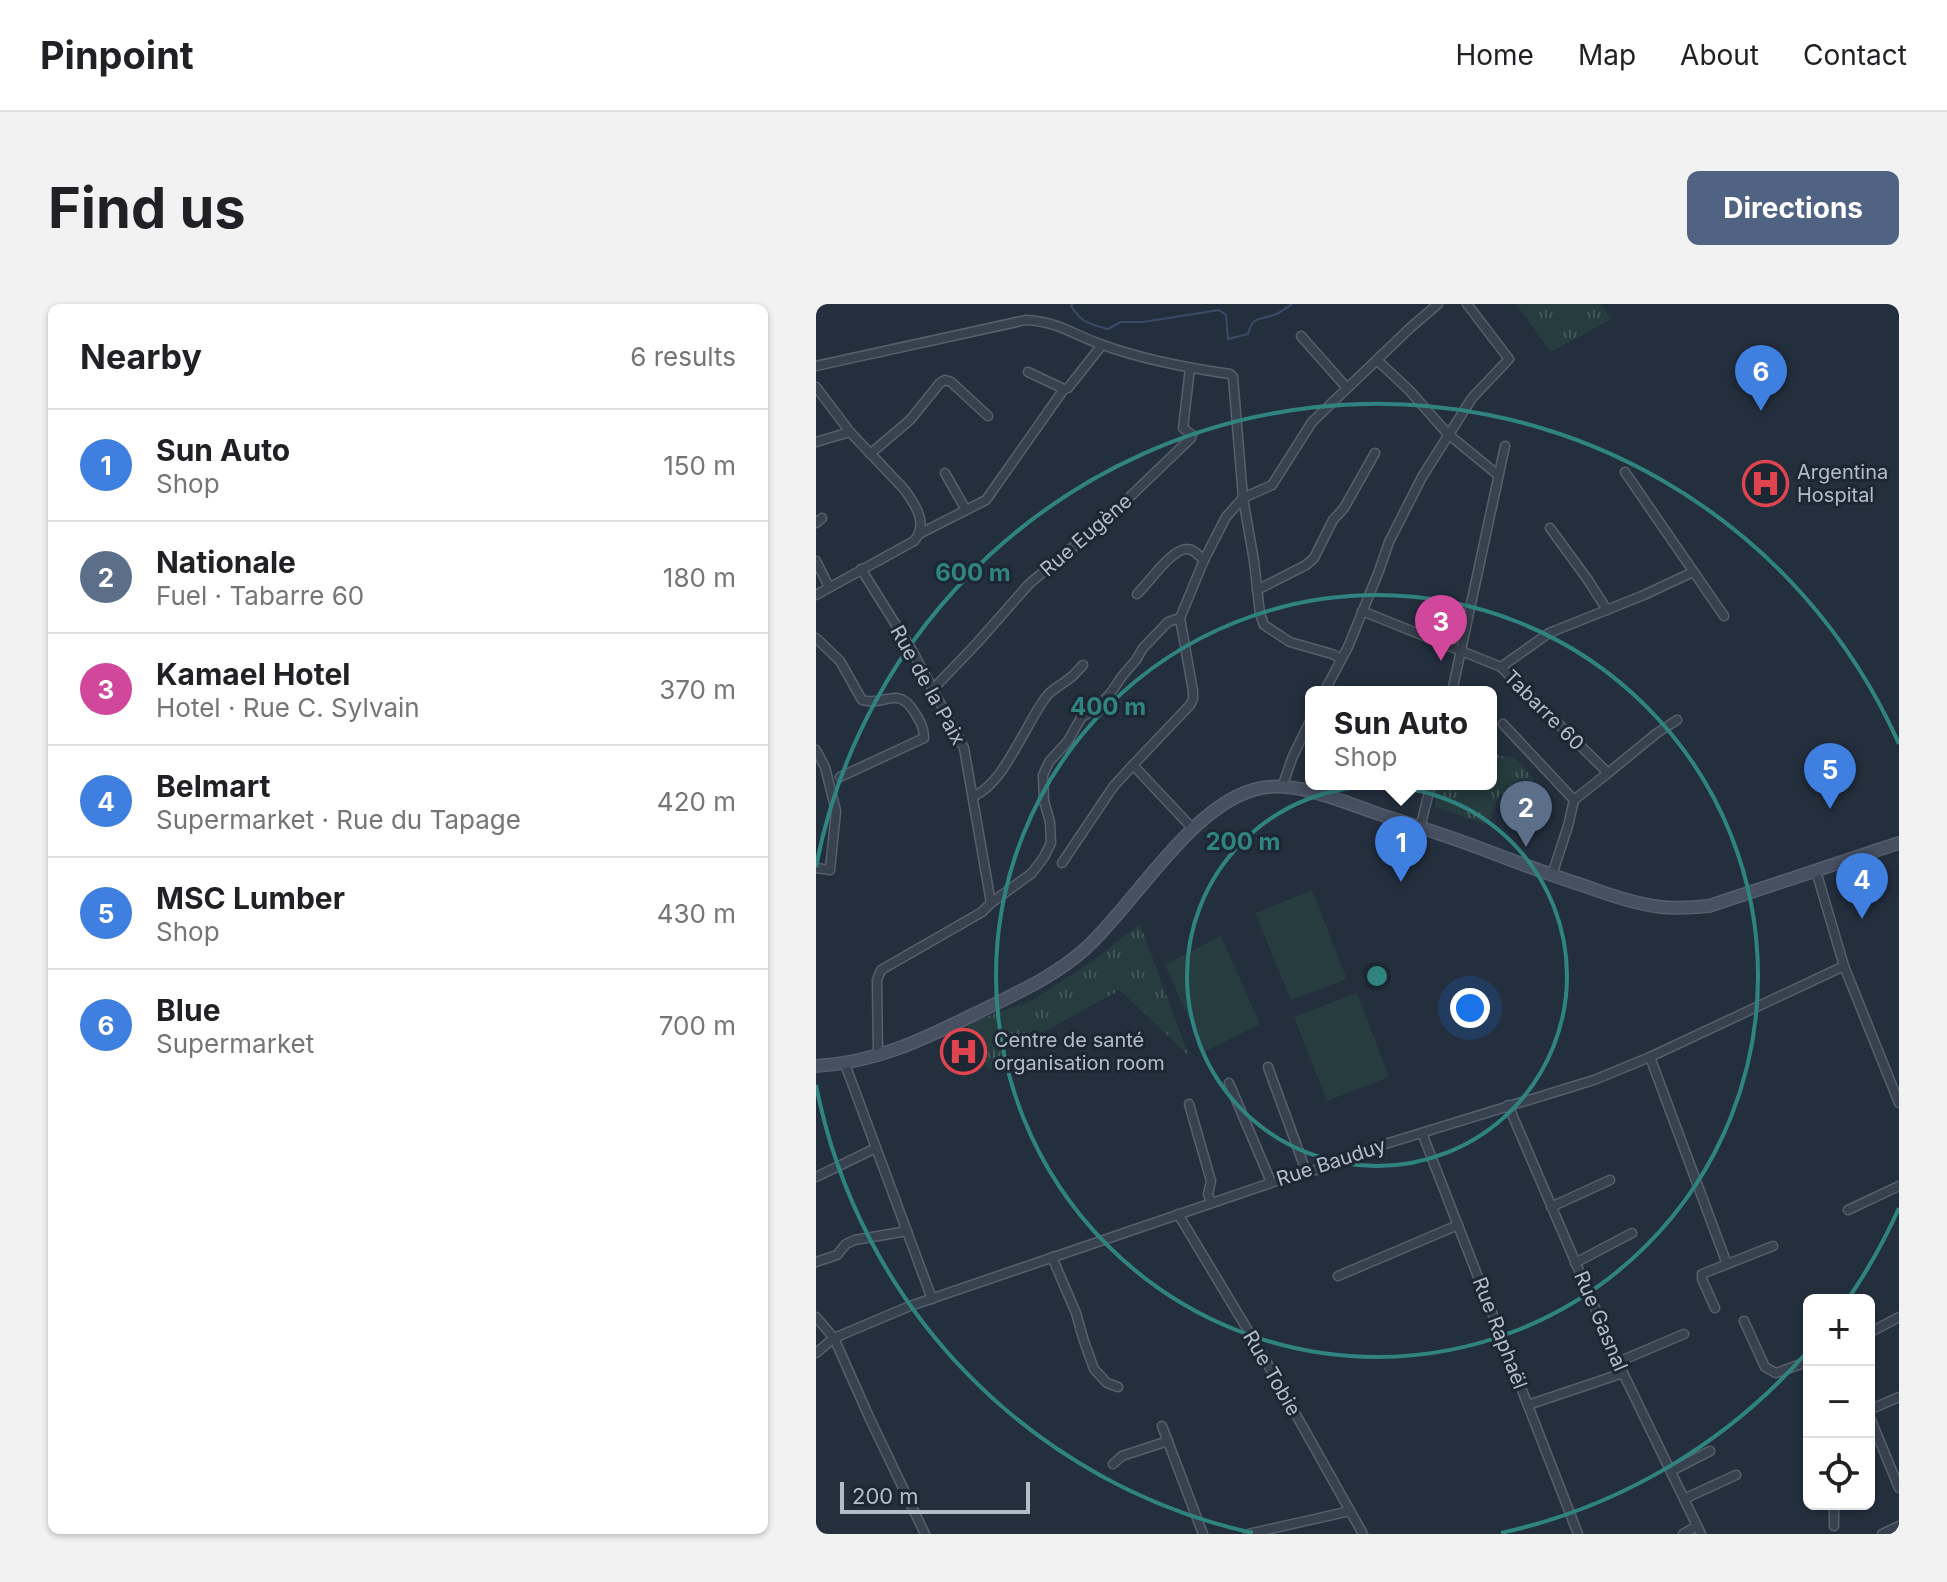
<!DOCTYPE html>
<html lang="en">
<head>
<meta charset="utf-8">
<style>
	:root { --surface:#fff; --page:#f2f2f2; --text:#202124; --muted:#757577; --line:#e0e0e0; --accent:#506383 }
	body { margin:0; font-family:Inter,sans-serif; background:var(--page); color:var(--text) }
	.controls { position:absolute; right:24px; bottom:24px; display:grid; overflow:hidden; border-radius:12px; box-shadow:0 2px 6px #0004 }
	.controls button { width:72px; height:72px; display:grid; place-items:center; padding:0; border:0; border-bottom:2px solid var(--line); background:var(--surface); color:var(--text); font:40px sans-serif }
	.scale { position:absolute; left:24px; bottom:20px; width:190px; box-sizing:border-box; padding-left:8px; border:4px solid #b4bcc9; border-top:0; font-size:22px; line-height:28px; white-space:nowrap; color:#b4bcc9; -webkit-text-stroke:6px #1d2633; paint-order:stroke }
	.you { position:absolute; left:654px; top:704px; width:28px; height:28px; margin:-20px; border:6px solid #fff; border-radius:50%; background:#1a73e8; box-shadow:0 0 0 12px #1a73e833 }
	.badge { display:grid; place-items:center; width:52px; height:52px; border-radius:50%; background:var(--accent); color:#fff; font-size:26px; font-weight:700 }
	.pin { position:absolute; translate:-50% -66px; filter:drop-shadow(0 2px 4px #0008) }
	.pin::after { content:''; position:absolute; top:42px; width:28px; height:24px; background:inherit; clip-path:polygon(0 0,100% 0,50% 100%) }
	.popup { position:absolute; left:489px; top:382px; width:192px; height:104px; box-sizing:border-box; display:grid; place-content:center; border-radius:12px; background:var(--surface); filter:drop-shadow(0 2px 6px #0005); font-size:26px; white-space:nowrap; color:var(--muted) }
	.popup b { font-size:30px; color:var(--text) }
	.popup::after { content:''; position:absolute; left:50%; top:100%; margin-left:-16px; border:16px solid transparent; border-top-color:var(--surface) }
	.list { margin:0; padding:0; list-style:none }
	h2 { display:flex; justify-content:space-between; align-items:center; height:104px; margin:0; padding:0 32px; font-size:34px }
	h2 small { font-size:26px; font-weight:400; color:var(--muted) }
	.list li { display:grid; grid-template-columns:52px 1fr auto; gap:24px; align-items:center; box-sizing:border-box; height:112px; padding:0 32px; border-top:2px solid var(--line) }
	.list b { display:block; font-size:30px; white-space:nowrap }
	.list p { margin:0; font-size:26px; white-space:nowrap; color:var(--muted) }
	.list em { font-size:26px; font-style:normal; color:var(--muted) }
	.icon { flex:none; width:44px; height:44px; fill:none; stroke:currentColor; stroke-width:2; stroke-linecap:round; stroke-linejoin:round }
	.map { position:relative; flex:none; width:1083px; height:1230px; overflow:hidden; border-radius:12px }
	header { display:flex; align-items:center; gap:48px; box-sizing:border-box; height:112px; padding:0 40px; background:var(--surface); border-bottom:2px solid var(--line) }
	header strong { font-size:38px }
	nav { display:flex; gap:44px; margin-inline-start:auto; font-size:28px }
	.intro { display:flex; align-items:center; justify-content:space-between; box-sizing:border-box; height:192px; padding:0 48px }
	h1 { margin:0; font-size:56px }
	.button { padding:20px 36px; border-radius:12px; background:var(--accent); color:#fff; font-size:28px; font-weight:700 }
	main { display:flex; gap:48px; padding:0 48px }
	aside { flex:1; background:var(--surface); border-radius:12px; box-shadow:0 2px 6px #0004 }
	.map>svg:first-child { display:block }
	.grass { fill:url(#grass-tufts) }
	.garden { fill:#263c3f }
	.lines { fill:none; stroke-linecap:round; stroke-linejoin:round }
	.stream { stroke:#394c67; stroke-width:2 }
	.street-casing { stroke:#565f6c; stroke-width:11 }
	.secondary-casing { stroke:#565f6c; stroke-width:14 }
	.street { stroke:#38414e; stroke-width:8 }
	.secondary { stroke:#465061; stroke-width:11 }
	.ring { fill:none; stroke:#308480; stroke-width:4 }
	.labels { text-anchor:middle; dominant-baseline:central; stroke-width:6; stroke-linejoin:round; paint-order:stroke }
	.poi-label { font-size:20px; fill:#b4bcc9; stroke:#1d2633; text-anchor:start }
	.street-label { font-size:20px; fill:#b4bcc9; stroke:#1d2633 }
	.centre { fill:#308480; stroke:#1d2633; stroke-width:4 }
	.ring-label { font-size:24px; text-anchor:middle; font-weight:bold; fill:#308480; stroke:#1d2633; stroke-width:6; stroke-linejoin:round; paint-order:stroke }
</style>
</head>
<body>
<header>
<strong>Pinpoint</strong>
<nav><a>Home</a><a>Map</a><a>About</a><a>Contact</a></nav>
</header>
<div class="intro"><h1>Find us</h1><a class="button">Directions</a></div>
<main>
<aside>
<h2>Nearby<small>6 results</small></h2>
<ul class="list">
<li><span class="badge" style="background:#3f7fe0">1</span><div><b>Sun Auto</b><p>Shop</p></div><em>150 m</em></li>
<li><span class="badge" style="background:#5c6f8a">2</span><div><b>Nationale</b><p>Fuel · Tabarre 60</p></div><em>180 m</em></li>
<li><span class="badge" style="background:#d1479c">3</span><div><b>Kamael Hotel</b><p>Hotel · Rue C. Sylvain</p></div><em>370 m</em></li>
<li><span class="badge" style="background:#3f7fe0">4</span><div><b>Belmart</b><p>Supermarket · Rue du Tapage</p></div><em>420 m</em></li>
<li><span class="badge" style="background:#3f7fe0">5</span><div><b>MSC Lumber</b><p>Shop</p></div><em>430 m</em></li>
<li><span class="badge" style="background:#3f7fe0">6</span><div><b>Blue</b><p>Supermarket</p></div><em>700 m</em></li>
</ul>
</aside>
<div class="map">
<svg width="1083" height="1230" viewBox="0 0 1083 1230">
	<defs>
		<pattern id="grass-tufts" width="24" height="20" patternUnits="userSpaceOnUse" patternTransform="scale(2)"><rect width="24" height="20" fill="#263c3f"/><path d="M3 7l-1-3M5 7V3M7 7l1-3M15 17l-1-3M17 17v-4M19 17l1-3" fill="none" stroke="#435659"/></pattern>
	</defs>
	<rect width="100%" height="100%" fill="#242f3e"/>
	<!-- grass -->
	<g class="grass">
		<polygon points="700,0 785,0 795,15 735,48"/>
		<polygon points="675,450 699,454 719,476 700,496 684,490 672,521 619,503 619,480 675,480"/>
		<polygon points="324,620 373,752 304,686 231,726 193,739 186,757 173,766 150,720 215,697 275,658"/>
	</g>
	<!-- garden -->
	<g class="garden">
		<polygon points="496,586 531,675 475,696 439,609"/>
		<polygon points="405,632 444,720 388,748 349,661"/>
		<polygon points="541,689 573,773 511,797 478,713"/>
	</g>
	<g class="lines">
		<!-- stream -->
		<path class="stream" d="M257 0 255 2C266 19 273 20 292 25L305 18H327L403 6 410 11 412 35 432 30C437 12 442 16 458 11 464 9 470 4 476 0"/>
		<defs>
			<g id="street">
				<polyline points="485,32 531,84"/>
				<polyline points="561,56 593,86 632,130 682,171"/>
				<path d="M0 62 210 16C244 18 257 31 287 41 328 56 372 64 414 70L417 73 427 194 410 213 388 256 364 314 377 387V395L374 401 317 461 377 525"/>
				<polyline points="212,68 248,85"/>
				<path d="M0 83 34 128 88 185C99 200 113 220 98 237L0 291"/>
				<polyline points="0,138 34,128"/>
				<polyline points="54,150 94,116 124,79 129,76 135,78 172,112"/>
				<polyline points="809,168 908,312"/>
				<polyline points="129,169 150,206"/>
				<polyline points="0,219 6,214"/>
				<polyline points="734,224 772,276 791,306"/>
				<polyline points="105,229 170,196 248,85 252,84 286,41"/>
				<polyline points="0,257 13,283"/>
				<polyline points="45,265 97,348 148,444 175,599"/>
				<polyline points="441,286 490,261 498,254 517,216 528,204 559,149"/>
				<path d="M321 290C333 279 355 245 371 245 378 245 383 252 388 256"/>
				<polyline points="546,307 685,363 792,469 758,496 752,522 736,571"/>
				<path d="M0 334 24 357 46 396C70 403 81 380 99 409 104 417 108 424 108 434L24 473"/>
				<polyline points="525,355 516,350 474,338 448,321 444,310 438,257 427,194 456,181 496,118 594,24 622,0"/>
				<polyline points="685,363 733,329 828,291 877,268"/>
				<polyline points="117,385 162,338 213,280 295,211 375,134 376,131 367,124 374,64"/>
				<polyline points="508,388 532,343 563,267 573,238 606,173 656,94 693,55 651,0"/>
				<polyline points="636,388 689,142"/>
				<polyline points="687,420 758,496"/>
				<polyline points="0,446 9,463 20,507 14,566 0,564"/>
				<polyline points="792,469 841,429 861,416"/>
				<polyline points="466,483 477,452 495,415"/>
				<path d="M157 492C187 482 210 419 230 393 237 384 246 381 254 374 259 370 263 365 267 361"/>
				<polyline points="604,524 615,480"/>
				<polyline points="246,559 297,483 317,461"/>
				<polyline points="1000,567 1028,662 1083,799"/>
				<polyline points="62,752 61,676 65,666 166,608 175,599 216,569 228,553 235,539 234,518 228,497 227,471 233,458 252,437 265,414 280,404 294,390 307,371 320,356 327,344 352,318 364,314"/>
				<polyline points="834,753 911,960"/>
				<polyline points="29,760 116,995"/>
				<polyline points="452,763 490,867"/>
				<polyline points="413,779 455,878"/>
				<polyline points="373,800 395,877 392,890 395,898"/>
				<polyline points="692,801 807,1069 885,1230"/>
				<polyline points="606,829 762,1230"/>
				<polyline points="0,873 60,844"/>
				<polyline points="735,903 794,876"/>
				<polyline points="1032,906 1083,882"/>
				<polyline points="362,910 442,1043 547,1230"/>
				<polyline points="236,953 260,1009 267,1034 278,1065 291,1079 302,1083"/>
				<polyline points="0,958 21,951 30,940 39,936 91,927"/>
				<polyline points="759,959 816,929"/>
				<polyline points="522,972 642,921"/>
				<polyline points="899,1004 886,975 886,970 957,942"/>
				<polyline points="0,1013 18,1034 54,1115 109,1230"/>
				<polyline points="928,1017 949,1063 960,1069 993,1057"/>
				<polyline points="1053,1029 1083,1013"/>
				<polyline points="0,1049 18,1034 94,1002 490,867 500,866 540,849 778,776 834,753 1028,662"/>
				<polyline points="802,1058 868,1030"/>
				<polyline points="712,1101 807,1069"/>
				<polyline points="1053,1106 1083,1093"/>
				<polyline points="1053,1111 1083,1184"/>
				<polyline points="346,1122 387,1230"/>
				<polyline points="297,1160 306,1152 352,1137"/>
				<polyline points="855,1167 894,1147"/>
				<polyline points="868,1195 920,1171"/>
				<polyline points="1018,1200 1018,1222"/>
				<polyline points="432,1230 534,1207"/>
				<polyline points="867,1230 881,1222"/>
				<polyline points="1066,1230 1083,1222"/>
			</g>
			<path id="secondary" d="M0 762C66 758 113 732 171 704 205 687 240 671 269 645 319 600 377 497 445 484 480 477 525 497 557 508 593 520 630 531 666 545 700 558 734 571 769 582 793 591 819 600 845 603 861 605 877 603 893 602L1083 539"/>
		</defs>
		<!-- street casing -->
		<use href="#street" class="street-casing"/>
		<!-- secondary casing -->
		<use href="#secondary" class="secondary-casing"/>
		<!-- street -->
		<use href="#street" class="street"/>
		<!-- secondary -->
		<use href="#secondary" class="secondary"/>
	</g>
	<!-- distance rings -->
	<g class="ring">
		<circle cx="561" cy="672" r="190"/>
		<circle cx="561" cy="672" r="381"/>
		<path d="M1083 904A571 571 0 0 1 1032 995M992 1047A571 571 0 0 1 685 1229M437 1229A571 571 0 0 1 0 781M0 563A571 571 0 0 1 1083 440"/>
	</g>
	<!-- icons -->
	<defs>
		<symbol id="hospital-ring" viewBox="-11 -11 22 22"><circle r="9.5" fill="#1d2633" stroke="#e0444e" stroke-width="1.5"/><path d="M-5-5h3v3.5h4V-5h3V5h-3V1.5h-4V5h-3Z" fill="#e0444e"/></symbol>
	</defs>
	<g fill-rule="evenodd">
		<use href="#hospital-ring" x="924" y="154" width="51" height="51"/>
		<use href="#hospital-ring" x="122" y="722" width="51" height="51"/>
	</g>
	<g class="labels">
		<!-- poi labels -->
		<g class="poi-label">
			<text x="981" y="168">Argentina<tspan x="981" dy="23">Hospital</tspan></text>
			<text x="178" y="736">Centre de santé<tspan x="178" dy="23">organisation room</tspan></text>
		</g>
		<!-- street labels -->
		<g class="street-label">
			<text transform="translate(270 231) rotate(-41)">Rue Eugène</text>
			<text transform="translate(112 381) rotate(61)">Rue de la Paix</text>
			<text transform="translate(728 406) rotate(45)">Tabarre 60</text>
			<text transform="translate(515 858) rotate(-18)">Rue Bauduy</text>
			<text transform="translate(785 1017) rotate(67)">Rue Gasnal</text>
			<text transform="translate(684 1029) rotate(69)">Rue Raphaël</text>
			<text transform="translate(456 1069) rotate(60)">Rue Tobie</text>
		</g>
	</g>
	<circle cx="561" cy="672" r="12" class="centre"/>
	<g class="ring-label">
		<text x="157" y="277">600 m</text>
		<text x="292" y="411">400 m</text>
		<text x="427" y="546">200 m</text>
	</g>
</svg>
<div class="controls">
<button>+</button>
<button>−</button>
<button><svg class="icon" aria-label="locate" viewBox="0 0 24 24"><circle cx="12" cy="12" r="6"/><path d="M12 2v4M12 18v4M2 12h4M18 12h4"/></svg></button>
</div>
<div class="scale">200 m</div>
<div class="you"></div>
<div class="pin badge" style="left:585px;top:578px;background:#3f7fe0">1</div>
<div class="popup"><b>Sun Auto</b>Shop</div>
<div class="pin badge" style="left:710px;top:543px;background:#5c6f8a">2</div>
<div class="pin badge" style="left:625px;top:357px;background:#d1479c">3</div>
<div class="pin badge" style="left:1046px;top:615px;background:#3f7fe0">4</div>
<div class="pin badge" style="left:1014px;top:505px;background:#3f7fe0">5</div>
<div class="pin badge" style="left:945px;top:107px;background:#3f7fe0">6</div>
</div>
</main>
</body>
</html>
